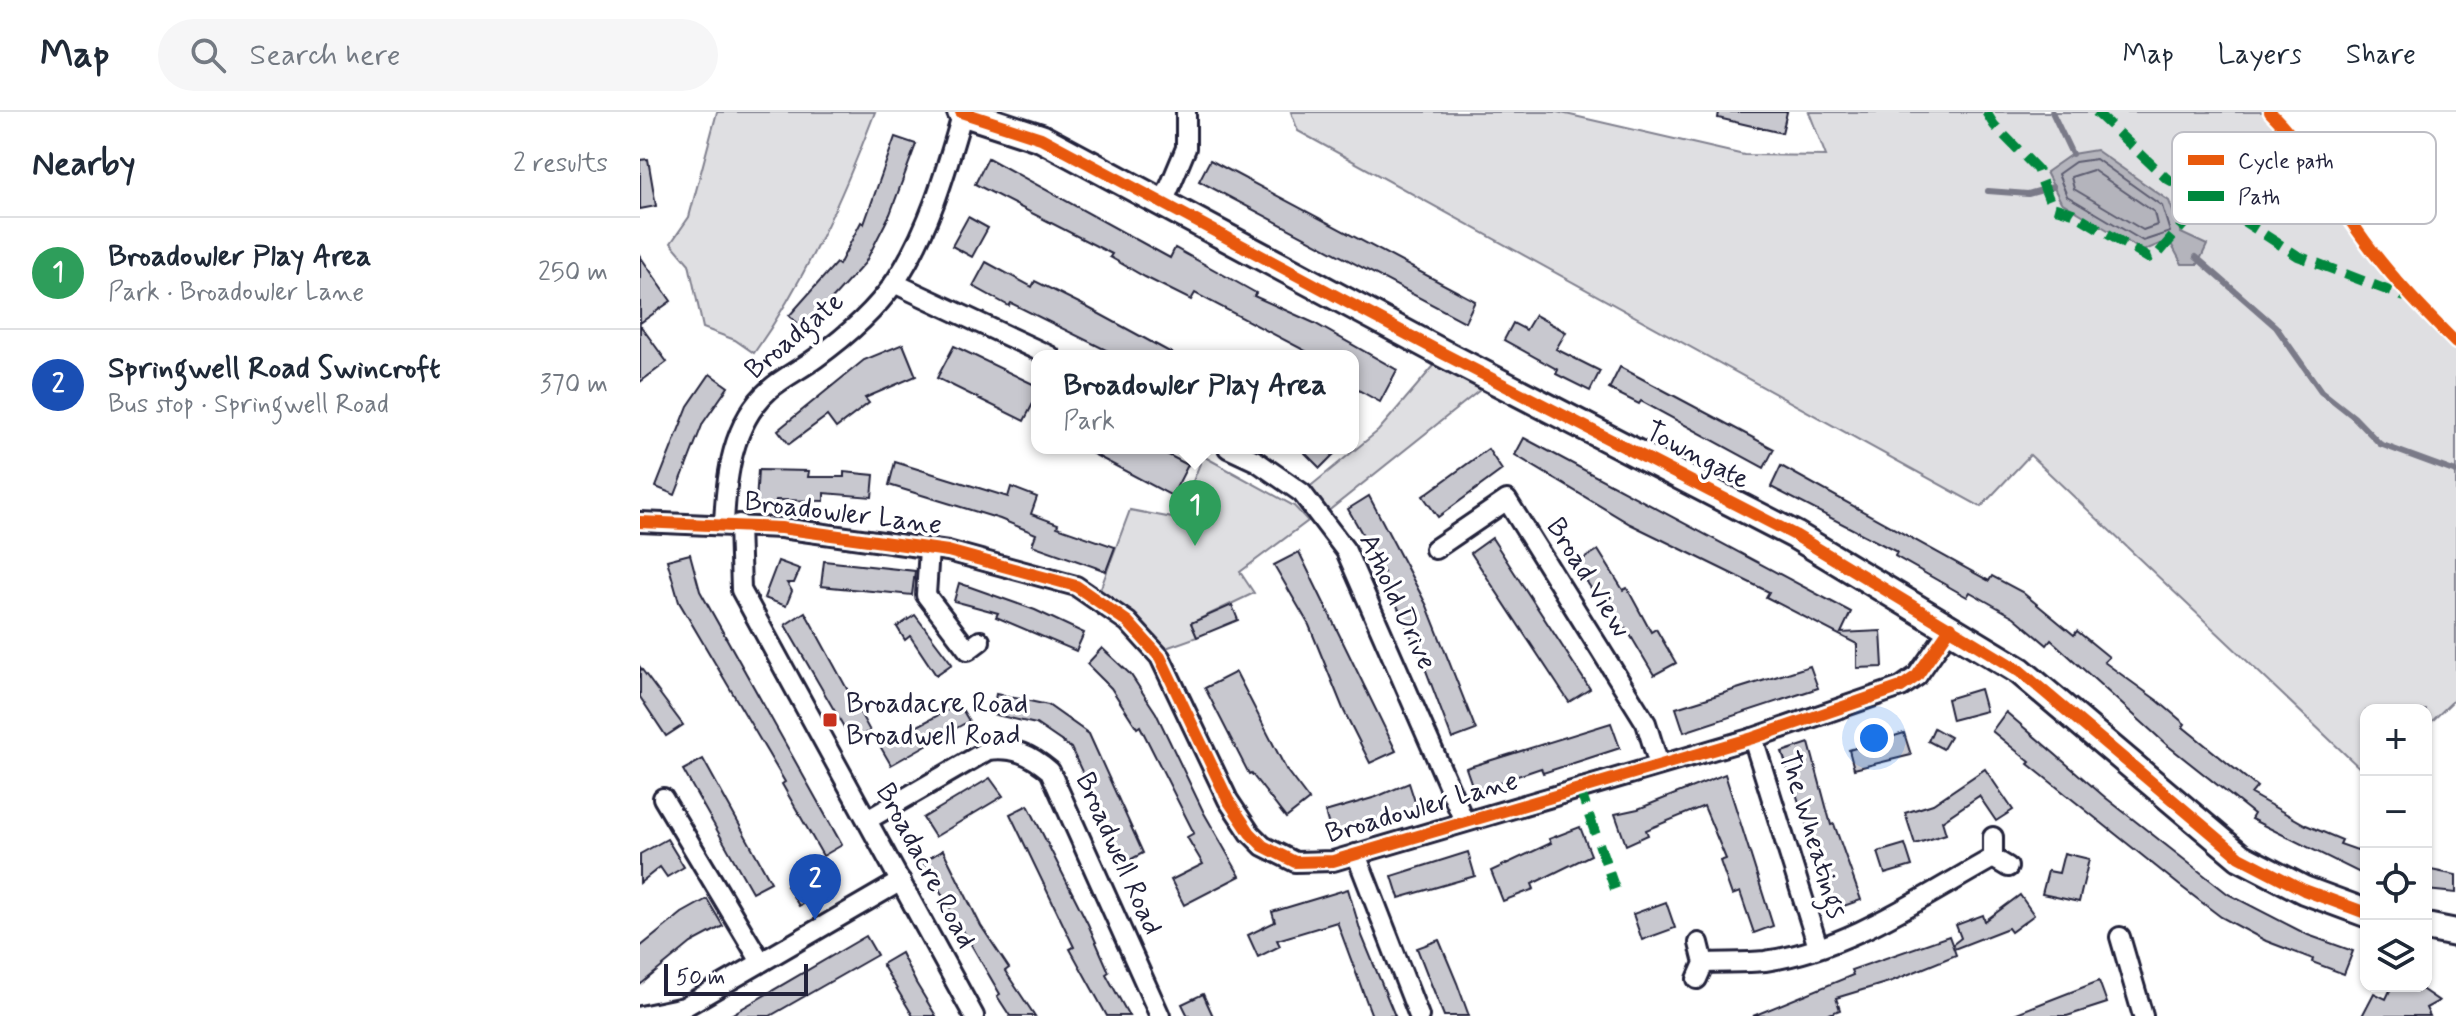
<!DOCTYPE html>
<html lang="en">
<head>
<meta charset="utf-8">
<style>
	:root { --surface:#fff; --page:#f6f6f7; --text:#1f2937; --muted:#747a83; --line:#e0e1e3; --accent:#ea580c }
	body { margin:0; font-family:Mynerve,sans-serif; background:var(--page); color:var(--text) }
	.controls { position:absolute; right:24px; bottom:24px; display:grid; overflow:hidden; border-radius:16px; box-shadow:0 2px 6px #0004 }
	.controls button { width:72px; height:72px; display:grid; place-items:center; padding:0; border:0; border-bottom:2px solid var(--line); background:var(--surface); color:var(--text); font:40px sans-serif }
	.scale { position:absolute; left:24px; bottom:20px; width:144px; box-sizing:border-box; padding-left:8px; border:4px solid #22223b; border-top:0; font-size:22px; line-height:28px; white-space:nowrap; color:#22223b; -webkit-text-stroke:6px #fff; paint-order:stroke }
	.you { position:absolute; left:1234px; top:626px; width:28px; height:28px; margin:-20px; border:6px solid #fff; border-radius:50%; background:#1a73e8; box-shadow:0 0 0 12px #1a73e833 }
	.badge { display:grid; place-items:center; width:52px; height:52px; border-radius:50%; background:var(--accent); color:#fff; font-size:26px; font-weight:700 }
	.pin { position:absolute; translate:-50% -66px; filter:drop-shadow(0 2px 4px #0008) }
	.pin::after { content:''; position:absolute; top:42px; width:28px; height:24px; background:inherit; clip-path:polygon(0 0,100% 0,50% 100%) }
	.popup { position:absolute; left:391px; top:238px; width:328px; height:104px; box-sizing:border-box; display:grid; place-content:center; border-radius:16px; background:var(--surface); filter:drop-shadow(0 2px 6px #0005); font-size:26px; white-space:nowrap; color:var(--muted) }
	.popup b { font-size:30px; color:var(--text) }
	.popup::after { content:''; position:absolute; left:50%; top:100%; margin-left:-16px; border:16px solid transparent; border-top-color:var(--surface) }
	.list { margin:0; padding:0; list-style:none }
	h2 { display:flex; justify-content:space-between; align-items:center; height:104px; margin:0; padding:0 32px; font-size:34px }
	h2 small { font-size:26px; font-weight:400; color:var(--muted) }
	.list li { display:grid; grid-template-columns:52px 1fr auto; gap:24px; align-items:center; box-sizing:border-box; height:112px; padding:0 32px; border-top:2px solid var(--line) }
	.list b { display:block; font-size:30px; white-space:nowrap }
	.list p { margin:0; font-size:26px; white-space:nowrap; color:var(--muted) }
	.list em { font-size:26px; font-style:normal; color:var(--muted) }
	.icon { flex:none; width:44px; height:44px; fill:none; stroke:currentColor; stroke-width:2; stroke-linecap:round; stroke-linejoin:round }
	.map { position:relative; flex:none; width:1816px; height:904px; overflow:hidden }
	header { display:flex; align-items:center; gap:48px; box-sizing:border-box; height:112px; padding:0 40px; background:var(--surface); border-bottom:2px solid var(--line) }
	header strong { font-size:38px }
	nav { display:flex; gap:44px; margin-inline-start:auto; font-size:28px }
	.search { width:560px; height:72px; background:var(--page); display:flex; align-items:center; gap:20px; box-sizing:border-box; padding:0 28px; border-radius:44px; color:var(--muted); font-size:30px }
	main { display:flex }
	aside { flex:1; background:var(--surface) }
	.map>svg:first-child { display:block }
	.green { fill:#dfdfe2; stroke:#80808e; stroke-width:2 }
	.water { fill:#b4b4bc; stroke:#7a7a88; stroke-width:2 }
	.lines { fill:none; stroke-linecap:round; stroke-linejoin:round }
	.shore { stroke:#5c5c6f; stroke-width:2 }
	.stream { stroke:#7a7a88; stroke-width:6 }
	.building { fill:#c8c8cf; stroke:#22223b; stroke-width:2 }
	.street-casing { stroke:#22223b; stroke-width:24 }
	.secondary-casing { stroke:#22223b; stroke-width:32 }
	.street { stroke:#fff; stroke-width:18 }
	.secondary { stroke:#fff; stroke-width:26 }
	.quiet { stroke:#00873e; stroke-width:10; stroke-dasharray:20 10; stroke-linecap:butt }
	.cycleway-casing { stroke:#fff; stroke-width:17 }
	.cycleway { stroke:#e8590c; stroke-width:12 }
	.poi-dot { fill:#c8321e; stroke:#fff; stroke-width:3 }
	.labels { text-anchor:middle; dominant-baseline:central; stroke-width:7; stroke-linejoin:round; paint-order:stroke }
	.street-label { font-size:28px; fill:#22223b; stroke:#fff }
	.poi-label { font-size:28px; fill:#22223b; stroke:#fff; text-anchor:start }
	.key { fill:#fff; stroke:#bdbdc4; stroke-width:2 }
	.key-label { font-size:22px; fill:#22223b }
</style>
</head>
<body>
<header>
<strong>Map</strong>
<div class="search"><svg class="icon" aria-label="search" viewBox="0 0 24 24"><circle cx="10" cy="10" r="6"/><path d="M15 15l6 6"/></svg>Search here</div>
<nav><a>Map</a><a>Layers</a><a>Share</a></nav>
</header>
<main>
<aside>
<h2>Nearby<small>2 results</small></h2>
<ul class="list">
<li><span class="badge" style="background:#2e9e5b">1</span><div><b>Broadowler Play Area</b><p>Park · Broadowler Lane</p></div><em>250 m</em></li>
<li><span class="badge" style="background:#1a4fb4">2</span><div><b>Springwell Road Swincroft</b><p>Bus stop · Springwell Road</p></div><em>370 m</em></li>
</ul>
</aside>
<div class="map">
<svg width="1816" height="904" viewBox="0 0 1816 904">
	<rect width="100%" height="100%" fill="#fff"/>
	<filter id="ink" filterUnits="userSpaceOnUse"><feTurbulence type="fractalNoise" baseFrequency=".0125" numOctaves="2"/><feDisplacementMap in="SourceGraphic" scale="16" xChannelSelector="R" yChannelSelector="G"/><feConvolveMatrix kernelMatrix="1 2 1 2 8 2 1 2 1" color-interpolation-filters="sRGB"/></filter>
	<g filter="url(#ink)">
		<!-- green -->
		<g class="green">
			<path d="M77 0H235C203 84 166 167 114 241L95 228 63 216 49 152 31 131 49 105Z"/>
			<path d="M651 0H917L1104 43 1186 44 1169 0H1630C1667 37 1693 86 1725 129 1752 166 1784 199 1816 231V586L1786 615V598H1726V662L1390 343 1341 395 658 19Z"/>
			<polygon points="804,242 855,266 682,404 662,381 738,319"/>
			<polygon points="563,344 654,394 668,409 600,460 614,481 551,511 557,525 523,537 494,501 460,478 490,398 538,407"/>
		</g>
		<!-- water -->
		<polygon class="water" points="1456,38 1529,89 1541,121 1567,133 1558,152 1542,152 1529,128 1503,139 1421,90 1406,60 1432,42"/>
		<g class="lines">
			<!-- shore -->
			<g class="shore">
				<polygon points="1456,47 1522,94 1530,120 1503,129 1427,84 1418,62 1435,50"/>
				<polygon points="1453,58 1514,100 1517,113 1503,118 1434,77 1431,65"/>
			</g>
			<!-- stream -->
			<g class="stream">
				<polyline points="1412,0 1432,42"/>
				<polyline points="1348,79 1388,82 1413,75"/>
				<polyline points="1556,145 1636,215 1681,279 1714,305 1740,332 1816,360"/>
			</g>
		</g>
		<!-- building -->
		<g class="building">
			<polygon points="1079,0 1147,0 1142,21 1078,6"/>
			<polygon points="255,25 276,32 250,102 225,151 164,218 149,204 196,151 199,153 221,110 224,112"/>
			<polygon points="348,46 530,146 535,136 616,181 614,184 674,211 757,258 740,290 713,275 713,244 675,244 555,181 551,188 505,165 470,145 472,142 335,72"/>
			<polygon points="8,47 16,94 0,97 0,48"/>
			<polygon points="570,48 835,189 825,210 559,69"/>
			<polygon points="328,105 348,116 332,145 312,134"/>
			<polygon points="0,144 31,189 0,211"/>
			<polygon points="346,150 392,175 395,169 443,193 537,244 478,244 371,191 369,194 333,174"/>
			<polygon points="895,203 926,220 916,237 960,259 950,279 916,262 918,258 864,228 873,211 886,218"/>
			<polygon points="0,213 27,250 0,270"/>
			<polygon points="263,232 276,264 225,286 229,291 196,316 187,304 149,332 138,318 224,248"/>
			<polygon points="314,234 397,274 397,284 384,309 297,266"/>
			<polygon points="980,255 1134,337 1124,356 1001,289 999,292 969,277"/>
			<polygon points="70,262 88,275 63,311 35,383 16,375 48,294"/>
			<polygon points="884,326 1211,500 1201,521 1241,519 1243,555 1217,556 1217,532 1126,485 1129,480 990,412 875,343"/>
			<polygon points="442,336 515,336 548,353 532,384"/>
			<polygon points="660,336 700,336 680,356"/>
			<polygon points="848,337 862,358 798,405 783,384"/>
			<polygon points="255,350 368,385 371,375 397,385 391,402 418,412 417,415 475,435 466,459 392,433 396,422 360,407 249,373"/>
			<polygon points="1141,354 1349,469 1352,464 1382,480 1434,523 1437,519 1469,545 1464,550 1518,589 1545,612 1543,615 1617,675 1611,682 1666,713 1702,728 1700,732 1726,741 1726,764 1611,707 1614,702 1527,633 1411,528 1407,533 1374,505 1330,480 1327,485 1255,444 1257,440 1131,375"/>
			<polygon points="118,358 169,359 168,365 204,365 204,360 234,363 232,385 184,381 184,389 136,388 135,393 116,392"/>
			<polygon points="729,384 787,494 836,618 812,627 782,548 742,461 744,460 708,397"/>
			<polygon points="852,426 950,577 929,590 831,441"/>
			<polygon points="958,438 983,478 987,476 1011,520 1016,517 1036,551 1014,563 986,516 981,518 959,479 955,482 935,452"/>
			<polygon points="659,440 756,639 730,651 704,599 669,513 634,453"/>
			<polygon points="50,442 60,479 202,733 183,744 142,672 145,670 39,490 27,448"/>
			<polygon points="138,449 160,457 154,471 147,471 152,479 146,494 124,486"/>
			<polygon points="184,449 275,459 272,483 181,474"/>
			<polygon points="319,471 395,498 444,521 436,539 356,505 358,501 314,489"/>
			<polygon points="592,493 598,508 557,525 551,511"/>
			<polygon points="165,500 230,619 212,629 145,513"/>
			<polygon points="275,503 312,552 296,563 270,524 265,528 257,515"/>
			<polygon points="462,536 491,563 516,601 564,701 600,764 544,793 531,768 563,752 547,725 554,721 500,614 497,616 471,576 447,552"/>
			<polygon points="1170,554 1178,576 1044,620 1036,596"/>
			<polygon points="0,555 43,613 26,624 0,585"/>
			<polygon points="596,560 647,659 669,688 646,706 611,661 609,662 565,576"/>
			<polygon points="1340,577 1346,599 1312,608 1307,587"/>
			<polygon points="356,582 408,593 449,622 503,741 484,751 431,636 396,612 352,602"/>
			<polygon points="319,592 329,609 251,653 240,634"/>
			<polygon points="1366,600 1466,686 1588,782 1668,823 1713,839 1704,862 1672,850 1673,847 1626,829 1581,805 1539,773 1388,652 1390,650 1352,619"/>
			<polygon points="971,611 980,636 903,661 901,656 834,679 826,656"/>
			<polygon points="1294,616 1310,625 1303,637 1288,629"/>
			<polygon points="1264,621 1271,643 1214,657 1209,638"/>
			<polygon points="1169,631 1191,713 1194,712 1221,788 1195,797 1142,640"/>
			<polygon points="63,647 131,770 112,780 43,658"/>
			<polygon points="1345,657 1373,698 1356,709 1339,684 1302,709 1306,722 1275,732 1265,701 1293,692"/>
			<polygon points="1085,662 1133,814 1114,821 1100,780 1092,783 1080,749 1086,747 1064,694 1006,718 1008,723 986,733 975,702 998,697"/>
			<polygon points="350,666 363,684 295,725 283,706"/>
			<polygon points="769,671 777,696 691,721 685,700 736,685"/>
			<polygon points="388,693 448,812 469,860 466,862 489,904 467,904 430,837 434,835 370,702"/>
			<polygon points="940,715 951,743 892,772 894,777 863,789 851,759 911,731 909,727"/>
			<polygon points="27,727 44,755 27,765 20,755 0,771 0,742"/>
			<polygon points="1265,732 1272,754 1245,762 1238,740"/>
			<polygon points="303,738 341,814 369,856 365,859 395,904 370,904 357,884 360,882 283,750"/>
			<polygon points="828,740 835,764 759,786 752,764"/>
			<polygon points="1424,741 1449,747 1439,790 1402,782 1408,759 1419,761"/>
			<polygon points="1786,757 1816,763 1816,781 1786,778"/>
			<polygon points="176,758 188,778 159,794 147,774"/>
			<polygon points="708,777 722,824 755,904 732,904 697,810 637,828 640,834 618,845 608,823 635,810 632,800"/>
			<polygon points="1380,783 1394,803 1371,820 1368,816 1314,837 1312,833 1321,826 1316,813 1343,803 1345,809"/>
			<polygon points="67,787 83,814 51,831 0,873 0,835 42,801"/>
			<polygon points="1026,790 1035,816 1002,828 993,802"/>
			<polygon points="226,824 237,843 130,904 89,904"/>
			<polygon points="1309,824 1316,843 1252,869 1196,886 1200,898 1184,904 1113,904 1213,863 1211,858"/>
			<polygon points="799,828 817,871 829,904 804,904 789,867 777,836"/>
			<polygon points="261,841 276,871 296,904 273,904 242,852"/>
			<polygon points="1459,869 1467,891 1427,904 1369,904"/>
			<polygon points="1752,874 1780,876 1799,889 1786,896 1790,904 1722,904 1734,881 1746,887"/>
			<polygon points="563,882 573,904 548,904 542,892"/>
		</g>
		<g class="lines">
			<defs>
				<g id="street">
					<polyline points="523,91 546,36 546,0"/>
					<polyline points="254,171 410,244"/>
					<polyline points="588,336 616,349 662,381 706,439 824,709"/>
					<polyline points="0,410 141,416 308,439 436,474 488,510 520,545 588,688 610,721 623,734 655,750 693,749 1113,626 1261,575 1277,564 1311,515"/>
					<path d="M84 412C86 365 92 310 130 277 144 265 161 257 176 246 204 226 235 199 255 170 289 119 306 59 323 0"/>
					<polyline points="99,412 101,478 334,904"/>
					<polyline points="289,437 286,483 328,538 340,529"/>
					<polyline points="795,437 867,388 1006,611 1019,653"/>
					<polyline points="1113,626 1178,835"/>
					<polyline points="23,686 121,850"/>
					<path d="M229 707 348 638C374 635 390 642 410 659L520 904"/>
					<polyline points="1353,725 1353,746 1368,755"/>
					<polyline points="716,742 779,904"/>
					<polyline points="1480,825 1503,904"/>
					<path d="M1064 851C1084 850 1105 851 1125 849 1207 838 1282 785 1353 746"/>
					<polyline points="1057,867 1064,851 1059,831"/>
					<polyline points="1,904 44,895 261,769"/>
				</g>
				<g id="secondary">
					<polyline points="321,0 401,26 804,242 1155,423 1380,559 1600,745 1664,778 1726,801"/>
					<polyline points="1786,815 1816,821"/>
				</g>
			</defs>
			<!-- street casing -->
			<use href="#street" class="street-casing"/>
			<!-- secondary casing -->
			<use href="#secondary" class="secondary-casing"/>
			<!-- street -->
			<use href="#street" class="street"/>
			<!-- secondary -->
			<use href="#secondary" class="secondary"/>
			<!-- quiet -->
			<g class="quiet">
				<polyline points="1346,0 1354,13 1397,57 1412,95 1433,101 1508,146 1518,142 1565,87"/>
				<polyline points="1456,0 1526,66 1586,98 1658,144 1765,185"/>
				<polyline points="939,675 975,777"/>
			</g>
			<defs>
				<g id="cycleway">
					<polyline points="321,0 401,26 804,242 1155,423 1380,559 1600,745 1664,778 1726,801"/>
					<path d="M1630 0C1667 37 1693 86 1725 129 1752 166 1784 199 1816 231"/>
					<polyline points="0,410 141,416 308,439 436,474 488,510 520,545 588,688 610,721 623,734 655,750 693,749 1113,626 1261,575 1277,564 1311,515"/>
				</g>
			</defs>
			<!-- cycleway casing -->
			<use href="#cycleway" class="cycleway-casing"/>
			<!-- cycleway -->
			<use href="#cycleway" class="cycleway"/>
		</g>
	</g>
	<!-- markers -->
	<rect class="poi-dot" x="182" y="600" width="16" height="16" rx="4"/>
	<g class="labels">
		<!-- street labels -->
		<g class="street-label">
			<text transform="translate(155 224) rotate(-40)">Broadgate</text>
			<text transform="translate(1057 344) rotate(28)">Towngate</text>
			<text transform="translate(203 402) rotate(7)">Broadowler Lane</text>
			<text transform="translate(948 466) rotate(58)">Broad View</text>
			<text transform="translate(757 490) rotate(65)">Athold Drive</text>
			<text transform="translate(782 696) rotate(-16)">Broadowler Lane</text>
			<text transform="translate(1172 723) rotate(73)">The Wheatings</text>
			<text transform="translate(478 742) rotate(66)">Broadwell Road</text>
			<text transform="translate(285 754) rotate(62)">Broadacre Road</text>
		</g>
		<!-- poi labels -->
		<g class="poi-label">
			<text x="206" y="592">Broadacre Road<tspan x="206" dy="32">Broadwell Road</tspan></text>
		</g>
	</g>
	<!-- legend -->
	<rect x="1532" y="20" width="264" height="92" rx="12" class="key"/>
	<rect x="1548" y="43" width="36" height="10" fill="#e8590c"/>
	<rect x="1548" y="79" width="36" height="10" fill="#00873e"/>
	<g class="key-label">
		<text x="1598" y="56">Cycle path</text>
		<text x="1598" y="92">Path</text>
	</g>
</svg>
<div class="controls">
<button>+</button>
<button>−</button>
<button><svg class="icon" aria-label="locate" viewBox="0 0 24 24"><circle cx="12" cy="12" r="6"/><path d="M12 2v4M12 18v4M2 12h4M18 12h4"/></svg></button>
<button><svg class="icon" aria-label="layers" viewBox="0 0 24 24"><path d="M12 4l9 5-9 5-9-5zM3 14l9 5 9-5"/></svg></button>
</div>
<div class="scale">50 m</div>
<div class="you"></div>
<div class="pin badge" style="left:555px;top:434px;background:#2e9e5b">1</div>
<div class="popup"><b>Broadowler Play Area</b>Park</div>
<div class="pin badge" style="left:175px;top:808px;background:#1a4fb4">2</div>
</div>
</main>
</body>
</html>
